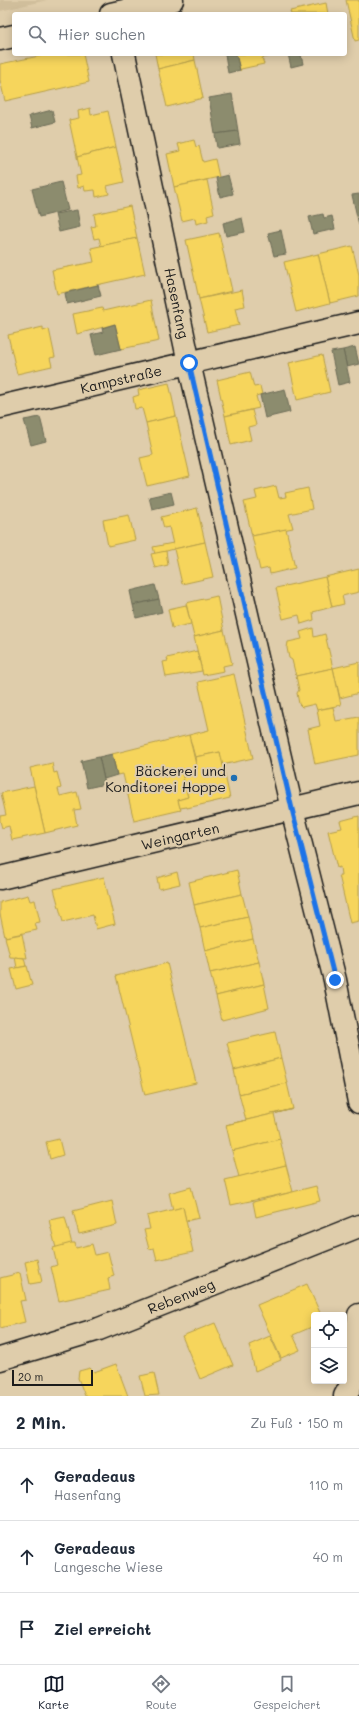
<!DOCTYPE html>
<html lang="de">
<head>
<meta charset="utf-8">
<style>
	:root { --surface:#fff; --page:#f6f6f7; --text:#1f2937; --muted:#747a83; --line:#e0e1e3; --accent:#111827 }
	body { margin:0; font-family:Mali,sans-serif; background:var(--page); color:var(--text) }
	.controls { position:absolute; right:12px; bottom:12px; display:grid; overflow:hidden; border-radius:4px; box-shadow:0 2px 10px #0003 }
	.controls button { width:36px; height:36px; display:grid; place-items:center; padding:0; border:0; border-bottom:1px solid var(--line); background:var(--surface); color:var(--text); font:20px sans-serif }
	.scale { position:absolute; left:12px; bottom:10px; width:81px; box-sizing:border-box; padding-left:4px; border:2px solid #1c1c1c; border-top:0; font-size:11px; line-height:14px; white-space:nowrap; color:#1c1c1c; -webkit-text-stroke:3px #dfcdab; paint-order:stroke }
	.stop { position:absolute; width:12px; height:12px; margin:-9px; border:3px solid #1a73e8; border-radius:50%; background:#fff }
	.stop.end { background:#1a73e8; border-color:#fff; box-shadow:0 1px 4px #0008 }
	.list { margin:0; padding:0; list-style:none }
	h2 { display:flex; justify-content:space-between; align-items:center; height:52px; margin:0; padding:0 16px; font-size:17px }
	h2 small { font-size:13px; font-weight:400; color:var(--muted) }
	.list li { display:grid; grid-template-columns:26px 1fr auto; gap:12px; align-items:center; box-sizing:border-box; height:72px; padding:0 16px; border-top:1px solid var(--line) }
	.list b { display:block; font-size:15px; white-space:nowrap }
	.list p { margin:0; font-size:13px; white-space:nowrap; color:var(--muted) }
	.list em { font-size:13px; font-style:normal; color:var(--muted) }
	.icon { flex:none; width:22px; height:22px; fill:none; stroke:currentColor; stroke-width:2; stroke-linecap:round; stroke-linejoin:round }
	.map { position:relative; flex:none; width:359px; height:1396px; overflow:hidden }
	.search { position:absolute; background:var(--surface); box-shadow:0 2px 10px #0003; left:12px; right:12px; top:12px; height:44px; display:flex; align-items:center; gap:10px; box-sizing:border-box; padding:0 14px; border-radius:4px; color:var(--muted); font-size:15px }
	.sheet { height:268px; background:var(--surface) }
	nav { display:flex; justify-content:space-around; align-items:center; box-sizing:border-box; height:56px; border-top:1px solid var(--line); background:var(--surface); font-size:11px; color:var(--muted) }
	nav a { display:grid; justify-items:center; gap:2px }
	nav .on { color:var(--accent) }
	.map>svg:first-child { display:block }
	.built { fill:#d0be9b }
	.homes { fill:#f6d55c; stroke:#b59e49 }
	.industry { fill:#8c8c6e; stroke:#6a6a55 }
	.lines { fill:none; stroke-linecap:round; stroke-linejoin:round }
	.minor-casing { stroke:#1c1c1c; stroke-width:25 }
	.minor { stroke:#dfcdab; stroke-width:22 }
	.route { stroke:#1a73e8; stroke-width:5 }
	.poi-dot { fill:#1f6fb2; stroke:#dfcdab; stroke-width:1.5 }
	.labels { text-anchor:middle; dominant-baseline:central; stroke-width:4; stroke-linejoin:round; paint-order:stroke }
	.street-label { font-size:14px; fill:#1c1c1c; stroke:#dfcdab }
	.poi-label { font-size:14px; fill:#1c1c1c; stroke:#dfcdab; text-anchor:end }
</style>
</head>
<body>
<div class="map">
<svg width="359" height="1396" viewBox="0 0 359 1396">
	<rect width="100%" height="100%" fill="#dfcdab"/>
	<filter id="ink" filterUnits="userSpaceOnUse"><feTurbulence type="fractalNoise" baseFrequency=".025" numOctaves="2"/><feDisplacementMap in="SourceGraphic" scale="8" xChannelSelector="R" yChannelSelector="G"/><feConvolveMatrix kernelMatrix="1 2 1 2 8 2 1 2 1" color-interpolation-filters="sRGB"/></filter>
	<g filter="url(#ink)">
		<!-- built -->
		<polygon class="built" points="0,0 47,0 0,11"/>
		<!-- homes -->
		<g class="homes">
			<polygon points="346,0 359,0 359,40 355,41"/>
			<polygon points="326,3 328,14 291,14 290,11"/>
			<polygon points="49,54 83,54 89,82 5,101 0,80 0,64"/>
			<polygon points="155,54 194,54 195,60 158,69"/>
			<polygon points="236,54 276,54 277,55 262,58 264,64 241,69 240,71"/>
			<polygon points="195,60 203,98 167,107 158,69"/>
			<polygon points="90,108 91,115 108,111 116,147 77,157 69,120 79,118 78,111"/>
			<polygon points="194,140 196,147 199,146 203,162 215,159 219,177 174,187 167,154 180,151 178,144"/>
			<polygon points="116,147 124,182 107,186 109,194 96,197 95,190 85,191 84,186 78,188 76,176 81,175 77,157"/>
			<polygon points="207,180 214,213 207,215 208,221 196,224 195,218 182,221 174,187"/>
			<polygon points="130,206 137,238 101,246 99,238 94,239 91,227 96,226 94,214"/>
			<polygon points="219,233 232,291 199,299 186,240"/>
			<polygon points="137,238 145,274 57,294 52,270 94,262 91,248"/>
			<polygon points="352,246 359,275 359,296 330,303 318,254"/>
			<polygon points="318,254 330,303 296,312 284,262"/>
			<polygon points="242,290 245,306 235,308 239,325 207,332 199,299"/>
			<polygon points="151,300 159,341 121,349 115,324 77,334 73,314 102,308 103,311"/>
			<polygon points="43,327 43,331 49,329 55,357 50,358 52,366 17,374 8,335"/>
			<polygon points="322,355 330,392 297,400 289,363"/>
			<polygon points="250,372 254,387 260,386 262,394 256,396 259,408 225,416 217,380"/>
			<polygon points="169,383 176,416 146,423 142,408 135,409 133,397 139,395 138,390"/>
			<polygon points="252,410 256,425 248,427 251,440 231,445 225,416"/>
			<polygon points="176,416 190,476 147,486 140,458 153,455 146,423"/>
			<polygon points="276,486 279,498 286,497 285,493 308,488 312,509 289,514 293,528 252,536 244,502 257,499 255,491"/>
			<polygon points="197,508 205,542 174,549 169,527 164,528 161,517"/>
			<polygon points="129,515 135,540 108,546 103,520"/>
			<polygon points="286,529 295,568 270,574 269,568 260,570 252,536"/>
			<polygon points="205,542 213,577 182,584 174,549"/>
			<polygon points="173,543 174,549 155,554 153,547"/>
			<polygon points="166,551 168,565 155,568 151,554"/>
			<polygon points="359,569 359,592 342,596 344,604 332,607 325,577"/>
			<polygon points="325,577 332,607 313,612 314,620 301,624 299,615 283,619 276,588"/>
			<polygon points="217,596 224,630 194,637 186,603"/>
			<polygon points="186,605 191,624 172,628 168,609"/>
			<polygon points="313,628 314,637 325,634 333,668 296,676 292,660 289,658 287,648 288,642 302,639 300,632"/>
			<polygon points="224,630 232,664 223,666 224,671 203,675 194,637"/>
			<polygon points="197,651 202,671 166,677 163,662 168,661 167,658"/>
			<polygon points="359,662 359,693 340,698 333,668"/>
			<polygon points="333,668 341,705 317,710 315,704 302,707 299,704 297,693 299,690 296,676"/>
			<polygon points="234,674 253,758 222,765 220,752 195,757 189,735 209,730 198,682"/>
			<polygon points="333,707 336,721 359,717 359,755 315,764 308,729 320,726 317,710"/>
			<polygon points="189,735 197,769 182,773 188,797 178,800 181,810 134,821 123,774 117,775 112,754"/>
			<polygon points="220,752 230,798 187,808 187,807 180,808 178,800 188,797 182,773 197,769 195,757"/>
			<polygon points="52,763 54,773 57,772 61,788 58,789 60,796 77,792 81,809 74,810 77,825 45,833 30,768"/>
			<polygon points="34,786 45,833 12,840 9,826 2,828 0,821 0,816 6,815 1,793"/>
			<polygon points="359,816 359,921 350,923 339,875 341,875 340,867 337,868 328,831 342,828 340,821"/>
			<polygon points="237,870 242,894 194,905 189,882"/>
			<polygon points="177,872 180,884 159,889 157,878"/>
			<polygon points="104,877 115,924 96,929 93,915 63,922 54,889"/>
			<polygon points="242,894 248,917 200,928 194,905"/>
			<polygon points="28,895 30,901 35,900 40,922 35,923 37,930 5,937 0,914 0,902"/>
			<polygon points="248,917 253,939 205,951 200,928"/>
			<polygon points="22,934 27,958 10,957 5,937"/>
			<polygon points="253,939 259,962 210,973 205,951"/>
			<polygon points="15,957 24,958 26,966 17,968"/>
			<polygon points="259,962 264,984 216,996 210,973"/>
			<polygon points="167,963 196,1083 145,1095 116,976"/>
			<polygon points="27,966 32,985 16,989 11,969"/>
			<polygon points="264,984 269,1008 222,1020 216,996"/>
			<polygon points="275,1032 281,1058 234,1070 227,1043"/>
			<polygon points="281,1058 287,1083 239,1094 234,1070"/>
			<polygon points="287,1083 293,1109 226,1125 246,1120 239,1094"/>
			<polygon points="293,1109 274,1114 280,1139 232,1151 226,1125"/>
			<polygon points="59,1139 63,1155 50,1159 46,1142"/>
			<polygon points="280,1139 286,1165 239,1177 232,1151"/>
			<polygon points="286,1165 293,1192 231,1205 225,1180"/>
			<polygon points="316,1186 320,1201 256,1217 253,1202"/>
			<polygon points="191,1187 199,1218 186,1221 183,1207 173,1210 169,1193"/>
			<polygon points="112,1201 117,1225 79,1234 73,1211"/>
			<polygon points="183,1207 193,1252 157,1260 154,1248 149,1249 144,1230 150,1229 147,1216"/>
			<polygon points="65,1217 72,1244 56,1248 49,1220"/>
			<polygon points="71,1243 75,1243 76,1248 92,1244 95,1255 108,1252 114,1276 108,1278 110,1290 59,1301 51,1267 57,1265 53,1248"/>
			<polygon points="37,1259 42,1282 30,1284 25,1262"/>
			<polygon points="20,1273 26,1300 20,1301 25,1322 0,1328 0,1278"/>
			<polygon points="307,1284 321,1315 314,1315 314,1326 293,1335 300,1350 281,1358 257,1305"/>
			<polygon points="215,1323 233,1365 200,1379 182,1336"/>
			<polygon points="270,1336 281,1360 255,1371 249,1345"/>
			<polygon points="116,1364 128,1396 85,1396 78,1378 79,1371 90,1368 94,1372"/>
			<polygon points="154,1373 159,1395 145,1396 140,1376"/>
		</g>
		<!-- industry -->
		<g class="industry">
			<polygon points="225,54 236,54 240,70 228,73"/>
			<polygon points="288,54 301,55 303,64 291,67"/>
			<polygon points="232,94 238,131 215,134 209,98"/>
			<polygon points="52,110 55,122 32,128 29,116"/>
			<polygon points="238,131 240,144 217,148 215,134"/>
			<polygon points="228,175 233,194 220,197 216,178"/>
			<polygon points="61,182 68,210 39,217 32,189"/>
			<polygon points="359,194 359,225 352,195"/>
			<polygon points="77,210 80,227 59,232 55,214"/>
			<polygon points="323,214 324,218 332,216 335,229 313,234 309,217"/>
			<polygon points="242,218 245,232 226,236 223,223"/>
			<polygon points="281,230 286,254 274,256 268,233"/>
			<polygon points="98,285 101,296 67,304 65,293"/>
			<polygon points="115,324 121,349 96,355 91,335 103,332 102,328"/>
			<polygon points="355,347 359,364 347,367 343,350"/>
			<polygon points="343,350 350,382 338,385 331,352"/>
			<polygon points="285,389 290,412 265,418 260,395"/>
			<polygon points="40,417 46,441 31,445 24,420"/>
			<polygon points="171,492 174,504 152,509 149,497"/>
			<polygon points="155,585 159,599 133,605 130,591"/>
			<polygon points="159,599 162,612 136,618 133,605"/>
			<polygon points="112,754 117,775 104,779 99,757"/>
			<polygon points="99,757 105,784 87,788 81,761"/>
		</g>
		<g class="lines">
			<defs>
				<g id="minor">
					<polyline points="111,14 172,0"/>
					<polyline points="0,39 14,36"/>
					<polyline points="124,54 189,363 292,809 335,980 359,1102"/>
					<polyline points="0,407 359,323"/>
					<polyline points="0,878 359,793"/>
					<polyline points="0,1359 99,1329 359,1226"/>
					<polyline points="345,1396 350,1387 359,1315"/>
				</g>
			</defs>
			<!-- minor casing -->
			<use href="#minor" class="minor-casing"/>
			<!-- minor -->
			<use href="#minor" class="minor"/>
		</g>
	</g>
	<g class="lines" filter="url(#ink)">
		<!-- route -->
		<polyline class="route" points="189,363 292,809 335,980"/>
	</g>
	<!-- markers -->
	<circle class="poi-dot" cx="234" cy="778" r="4"/>
	<g class="labels">
		<!-- street labels -->
		<g class="street-label">
			<text transform="translate(177 303) rotate(78)">Hasenfang</text>
			<text transform="translate(121 379) rotate(-13)">Kampstraße</text>
			<text transform="translate(180 836) rotate(-13)">Weingarten</text>
			<text transform="translate(181 1296) rotate(-22)">Rebenweg</text>
		</g>
		<!-- poi labels -->
		<g class="poi-label">
			<text x="226" y="770">Bäckerei und<tspan x="226" dy="16">Konditorei Hoppe</tspan></text>
		</g>
	</g>
</svg>
<div class="controls">
<button><svg class="icon" aria-label="locate" viewBox="0 0 24 24"><circle cx="12" cy="12" r="6"/><path d="M12 2v4M12 18v4M2 12h4M18 12h4"/></svg></button>
<button><svg class="icon" aria-label="layers" viewBox="0 0 24 24"><path d="M12 4l9 5-9 5-9-5zM3 14l9 5 9-5"/></svg></button>
</div>
<div class="scale">20 m</div>
<div class="stop" style="left:189px;top:363px"></div>
<div class="stop end" style="left:335px;top:980px"></div>
<div class="search"><svg class="icon" aria-label="search" viewBox="0 0 24 24"><circle cx="10" cy="10" r="6"/><path d="M15 15l6 6"/></svg>Hier suchen</div>
</div>
<section class="sheet">
<h2>2 Min.<small>Zu Fuß · 150 m</small></h2>
<ul class="list">
<li><svg class="icon" aria-label="ahead" viewBox="0 0 24 24"><path d="M12 20V5M6 11l6-6 6 6"/></svg><div><b>Geradeaus</b><p>Hasenfang</p></div><em>110 m</em></li>
<li><svg class="icon" aria-label="ahead" viewBox="0 0 24 24"><path d="M12 20V5M6 11l6-6 6 6"/></svg><div><b>Geradeaus</b><p>Langesche Wiese</p></div><em>40 m</em></li>
<li><svg class="icon" aria-label="arrive" viewBox="0 0 24 24"><path d="M6 21V4h12l-3 4 3 4H6"/></svg><div><b>Ziel erreicht</b></div></li>
</ul>
</section>
<nav>
<a class="on"><svg class="icon" aria-label="map" viewBox="0 0 24 24"><path d="M3 6l6-2 6 2 6-2v14l-6 2-6-2-6 2zM9 4v14M15 6v14"/></svg>Karte</a>
<a><svg class="icon" aria-label="directions" viewBox="0 0 24 24"><path d="M12 3l9 9-9 9-9-9zM9 14v-3h6M13 9l2 2-2 2"/></svg>Route</a>
<a><svg class="icon" aria-label="saved" viewBox="0 0 24 24"><path d="M7 4h10v16l-5-4-5 4z"/></svg>Gespeichert</a>
</nav>
</body>
</html>
